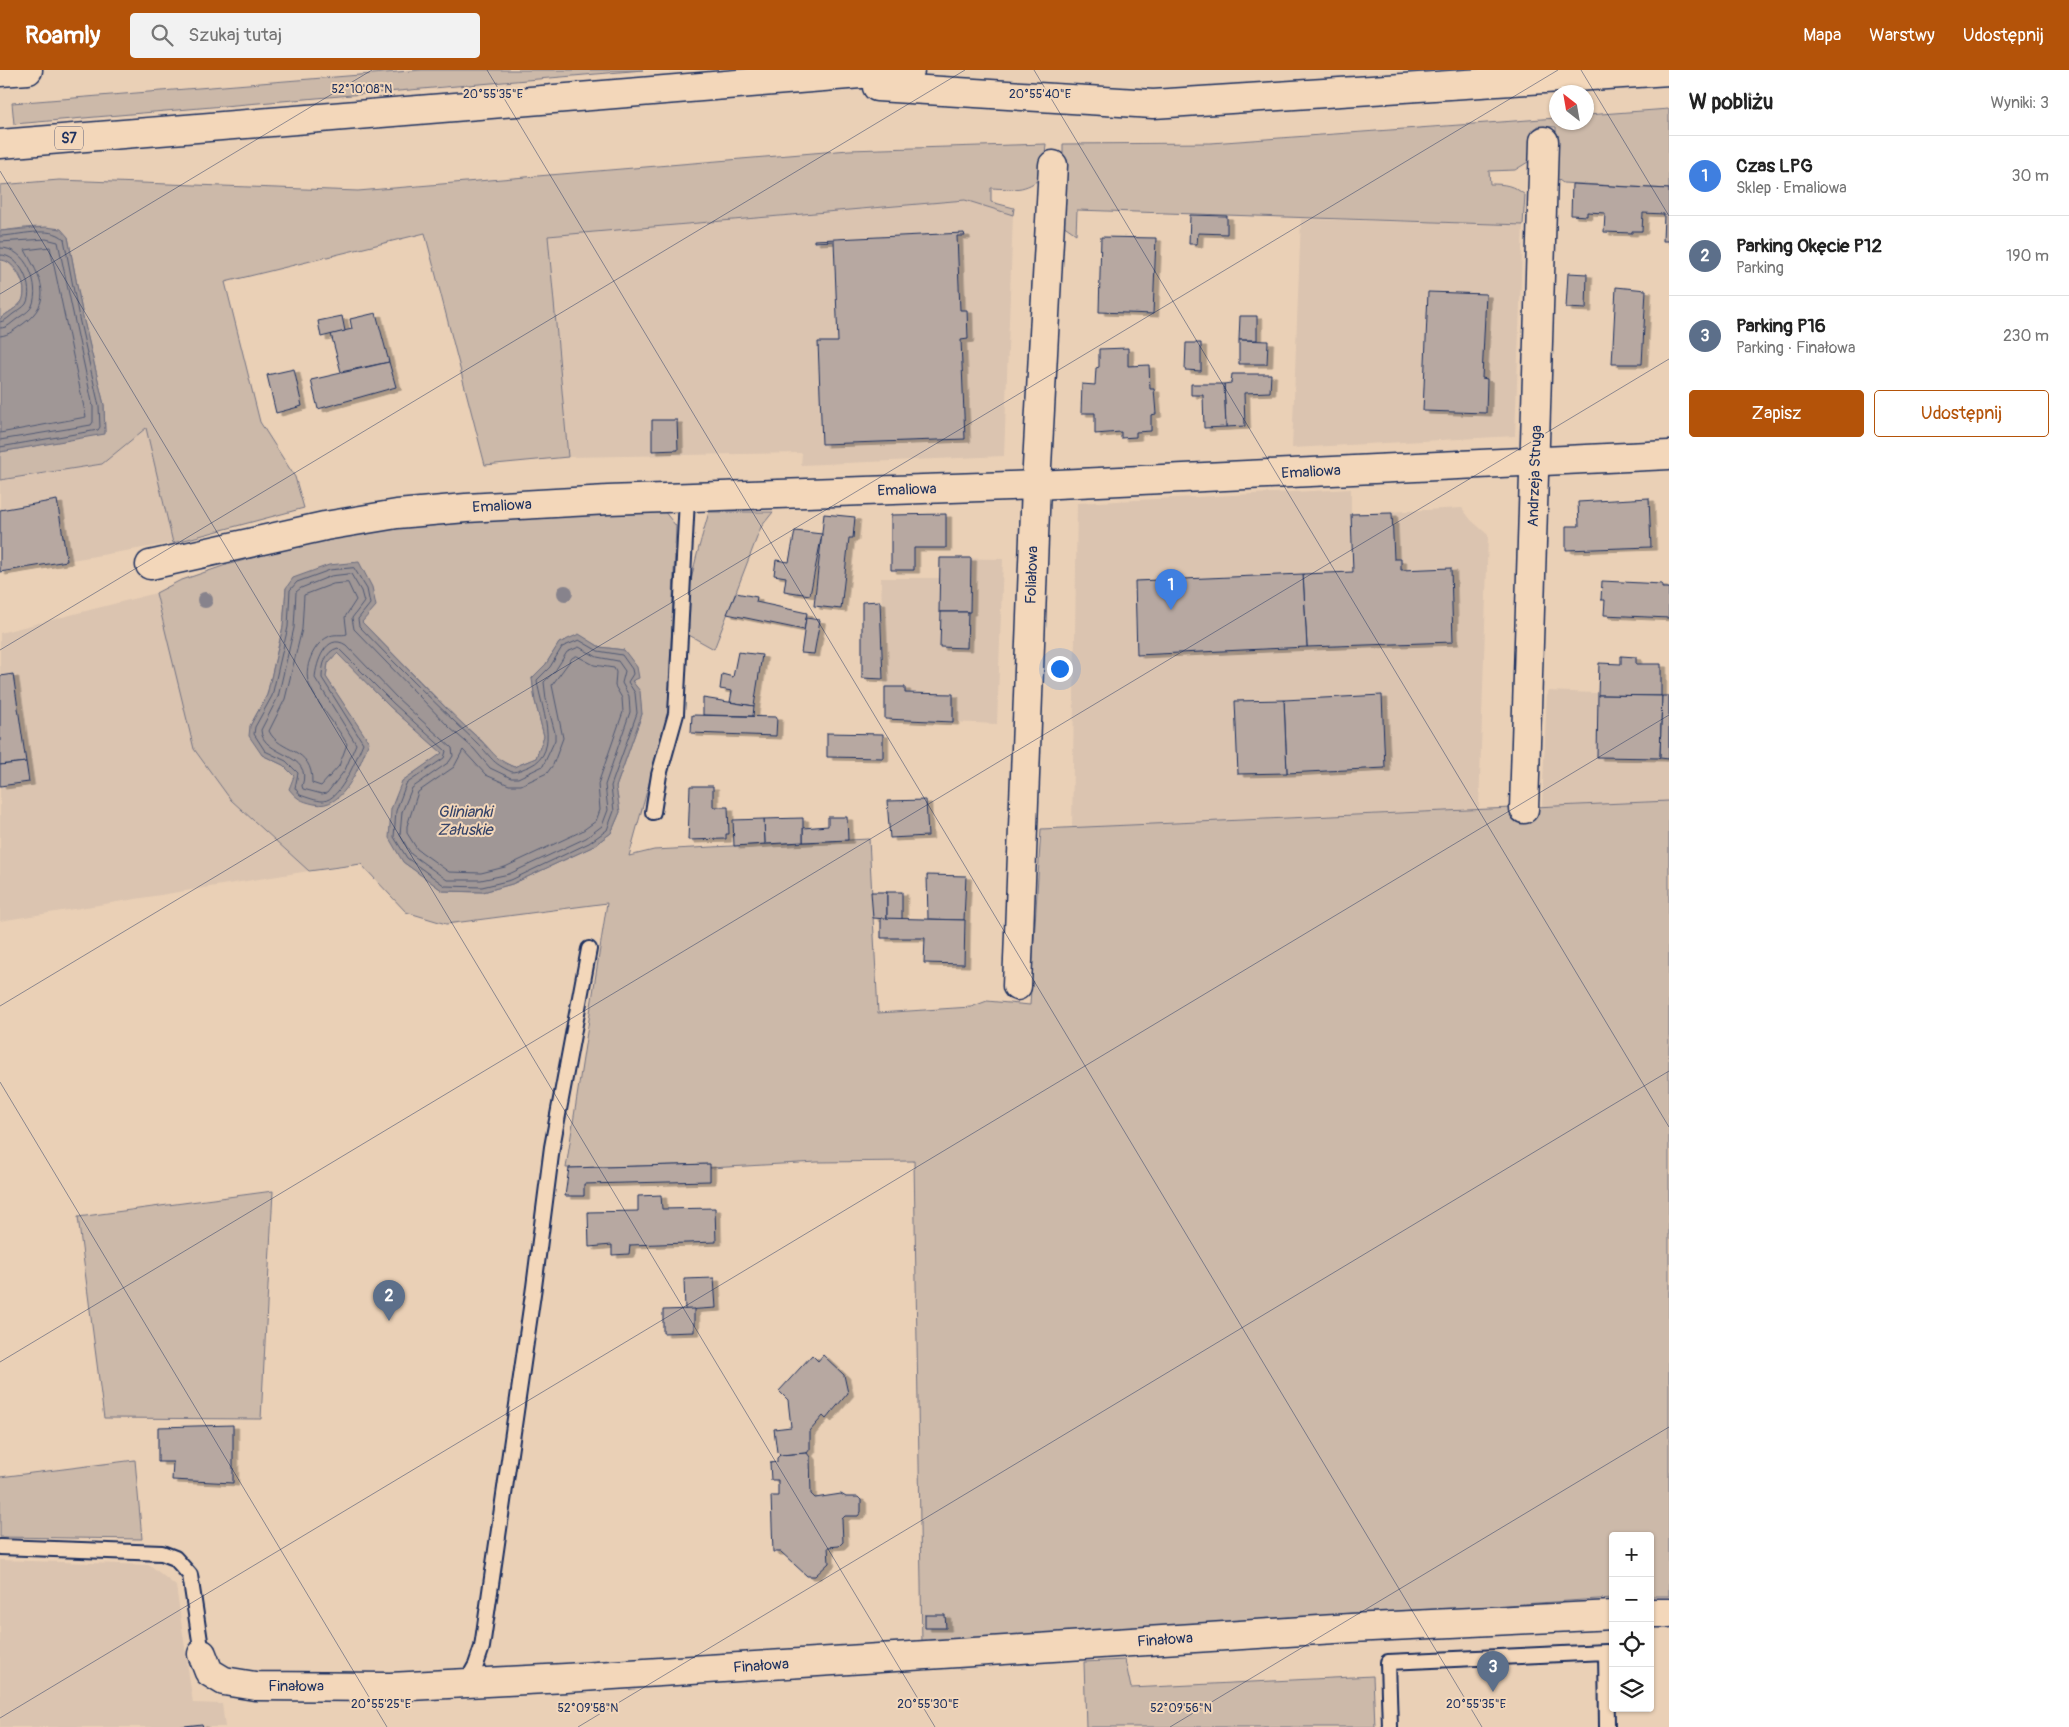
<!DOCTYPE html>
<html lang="pl">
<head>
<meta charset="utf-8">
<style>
	:root { --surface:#fff; --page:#f2f2f2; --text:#222; --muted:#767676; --line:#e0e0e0; --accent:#b45309 }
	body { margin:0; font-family:Pangolin,sans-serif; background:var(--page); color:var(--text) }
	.controls { position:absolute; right:15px; bottom:15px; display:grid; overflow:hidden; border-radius:5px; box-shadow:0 1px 4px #0004 }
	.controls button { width:45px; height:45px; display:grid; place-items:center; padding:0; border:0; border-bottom:1px solid var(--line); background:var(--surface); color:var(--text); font:25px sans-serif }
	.compass { position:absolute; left:1549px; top:15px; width:45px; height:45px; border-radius:50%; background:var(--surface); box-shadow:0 1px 4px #0004; rotate:329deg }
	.you { position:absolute; left:1059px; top:598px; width:18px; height:18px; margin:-12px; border:4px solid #fff; border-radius:50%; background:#1a73e8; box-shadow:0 0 0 8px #1a73e833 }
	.badge { display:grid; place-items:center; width:32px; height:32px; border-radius:50%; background:var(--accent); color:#fff; font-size:16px; font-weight:700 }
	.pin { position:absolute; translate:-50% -41px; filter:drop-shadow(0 1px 2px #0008) }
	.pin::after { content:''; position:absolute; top:26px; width:18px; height:15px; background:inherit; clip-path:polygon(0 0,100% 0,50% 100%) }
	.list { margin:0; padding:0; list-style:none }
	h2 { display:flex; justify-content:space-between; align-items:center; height:65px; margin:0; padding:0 20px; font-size:21px }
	h2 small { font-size:16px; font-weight:400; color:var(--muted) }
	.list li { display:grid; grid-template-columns:32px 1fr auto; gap:15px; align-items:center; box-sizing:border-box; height:80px; padding:0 20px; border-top:1px solid var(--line) }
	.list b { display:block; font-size:19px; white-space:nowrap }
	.list p { margin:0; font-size:16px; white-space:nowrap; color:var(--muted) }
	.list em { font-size:16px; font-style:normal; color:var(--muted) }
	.actions { display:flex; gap:10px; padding:15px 20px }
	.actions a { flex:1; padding:11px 0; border:1px solid var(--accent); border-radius:5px; text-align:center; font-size:18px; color:var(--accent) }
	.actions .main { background:var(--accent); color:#fff }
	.icon { flex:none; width:28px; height:28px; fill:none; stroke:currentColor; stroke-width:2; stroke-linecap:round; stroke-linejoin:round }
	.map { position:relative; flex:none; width:1669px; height:1657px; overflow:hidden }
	header { display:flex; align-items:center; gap:30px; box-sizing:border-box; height:70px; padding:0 25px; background:var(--accent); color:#fff }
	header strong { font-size:24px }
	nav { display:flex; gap:28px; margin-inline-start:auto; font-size:18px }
	.search { width:350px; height:45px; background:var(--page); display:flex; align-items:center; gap:12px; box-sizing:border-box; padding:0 18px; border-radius:5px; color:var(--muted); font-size:19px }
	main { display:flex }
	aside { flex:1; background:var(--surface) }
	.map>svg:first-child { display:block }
	.built { fill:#dbc4b0 }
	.green { fill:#ccb9a9; stroke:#747484; fill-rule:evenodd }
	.water { fill:#a09796; stroke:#6b6d80 }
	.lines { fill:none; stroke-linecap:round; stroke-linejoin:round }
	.shore { stroke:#505974; stroke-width:1 }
	.building { fill:#b7a8a1; stroke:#1b2f5e; filter:url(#shadow) }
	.lane-casing { stroke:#1b2f5e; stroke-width:18 }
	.street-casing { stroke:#1b2f5e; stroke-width:31 }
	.highway-casing { stroke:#1b2f5e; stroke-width:31 }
	.lane { stroke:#f3d7ba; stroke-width:14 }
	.street { stroke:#f3d7ba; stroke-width:28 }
	.highway { stroke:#f3d7ba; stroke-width:28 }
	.tree { fill:#87838c }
	.ticks { fill:none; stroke:#1b2f5e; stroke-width:1; stroke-opacity:0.45 }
	.labels { text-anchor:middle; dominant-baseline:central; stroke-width:4; stroke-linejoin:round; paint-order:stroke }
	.shield { fill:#f3d7ba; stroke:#5c617a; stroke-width:1 }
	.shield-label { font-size:14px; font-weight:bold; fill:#1b2f5e }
	.street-label { font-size:15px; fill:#1b2f5e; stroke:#f3d7ba }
	.water-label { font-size:16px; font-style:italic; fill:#364469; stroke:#f3d7ba }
	.ticks-label { font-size:12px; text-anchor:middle; fill:#1b2f5e; stroke:#f3d7ba; stroke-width:4; stroke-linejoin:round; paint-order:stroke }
</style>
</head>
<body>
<header>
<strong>Roamly</strong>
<div class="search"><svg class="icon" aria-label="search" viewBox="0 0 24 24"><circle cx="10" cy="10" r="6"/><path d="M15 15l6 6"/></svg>Szukaj tutaj</div>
<nav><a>Mapa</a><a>Warstwy</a><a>Udostępnij</a></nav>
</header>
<main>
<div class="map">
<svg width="1669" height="1657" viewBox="0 0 1669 1657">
	<defs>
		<filter id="shadow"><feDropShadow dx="5.5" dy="3" stdDeviation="0" flood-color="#0004"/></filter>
	</defs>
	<rect width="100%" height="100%" fill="#ead0b6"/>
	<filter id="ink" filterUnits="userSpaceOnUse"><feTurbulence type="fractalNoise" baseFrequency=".02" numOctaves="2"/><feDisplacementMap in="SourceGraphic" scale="10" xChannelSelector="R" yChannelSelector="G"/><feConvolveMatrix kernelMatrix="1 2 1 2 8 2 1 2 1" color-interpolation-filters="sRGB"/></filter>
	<g filter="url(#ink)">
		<!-- built -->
		<g class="built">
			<polygon points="965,130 1013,145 1004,386 801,395 802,383 568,387 548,166"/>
			<polygon points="1301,149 1523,155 1515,366 1292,378"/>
			<polygon points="146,358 173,473 0,502 0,410 102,394"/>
			<polygon points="1351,419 1351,444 1462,438 1471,450 1488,465 1479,739 1072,758 1077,433"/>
			<polygon points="940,488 1003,489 997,654 885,649 881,508 940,508"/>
			<polygon points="156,523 163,550 231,730 309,801 0,851 0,563"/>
			<polygon points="1547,621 1669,626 1669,731 1542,737"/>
			<polygon points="0,1490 150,1495 176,1516 193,1633 222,1634 225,1657 0,1657"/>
		</g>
		<!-- green -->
		<g class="green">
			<polygon points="422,0 643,0 14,54 12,33"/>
			<path d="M1669 39V119L1563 113 1556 108V57L1538 56 1528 92 1515 100 1489 101 1490 114C1505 114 1513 115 1525 125L1523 155 1077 140 1076 164 1063 155V74L1211 73 1556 48V52H1586L1587 45Z"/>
			<path d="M1046 74 1043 106C1025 122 1014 119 991 118V132L1014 138 1013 145 965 130 548 166 568 387 485 395 425 163 225 212 260 352 295 407 304 438 173 473 146 358 102 394 0 410V382L105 363 104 335 83 247 68 167C52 151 21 159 0 161V115L59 110 358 121 849 80Z"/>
			<path d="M4 189C15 197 29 215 22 231 18 238 6 243 0 249V190Z"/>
			<path d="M664 441 676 456 668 645 629 786 654 780 869 769 878 943 971 937 987 931 1030 935 1041 759 1669 731V1526H1650V1466H1613V1528L922 1574 914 1091 817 1092 710 1098 709 1094 566 1098 607 833 446 854 406 842 361 794 309 801 231 730 194 679 156 523 179 511 226 495 335 466 400 454ZM286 518 362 552 458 650 482 671 498 690 514 697 536 688 544 666 535 631 532 608 546 594 559 573 579 565 600 577 624 580 642 644 616 717 620 742 611 763 592 777 512 814 483 822 443 821 403 792 402 711 443 683 389 636 337 582 328 593 326 607 368 672 294 706 283 695 262 685 250 656 267 625 283 556Z"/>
			<path d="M709 442H773L761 457 714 579 687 564C684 523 698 481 709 442Z"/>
			<polygon points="273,1121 261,1349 104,1348 78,1147"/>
			<polygon points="135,1390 142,1469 0,1467 0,1407"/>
			<polygon points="1125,1590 1131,1618 1373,1606 1375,1657 1086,1657 1084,1592"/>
		</g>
		<!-- water -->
		<g class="water">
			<path d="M46 157 61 159 68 167 83 247 104 335 105 364 0 382V249C6 243 18 238 22 231 29 217 16 190 0 190V161Z"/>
			<path d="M359 492 372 517 376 536 362 552C401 592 438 632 479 669 495 683 493 688 514 697L536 688 544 666 535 631 532 608 546 594 559 573 579 564 600 577 624 580 637 597 639 608 632 611 640 621 642 644 616 717 620 742 611 763 592 777 512 814 483 822 443 821 403 792 389 768 391 739 402 711 442 683 389 636 337 583 328 593 326 607 369 672C360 694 344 741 314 734 301 731 297 729 289 719L294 706 283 695 262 685 249 666 250 656 267 625 283 557 286 518 293 508 329 495Z"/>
		</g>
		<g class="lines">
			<!-- shore -->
			<g class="shore">
				<path d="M0 166C18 166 50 155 64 169L79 248 99 336 100 357 98 360 0 377"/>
				<polyline points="0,172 46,169 58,172 93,337 93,352 91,355 0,370"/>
				<path d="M0 178C26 177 41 215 32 236 29 242 22 245 17 249 11 253 8 258 0 258"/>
				<path d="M0 185C20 184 35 218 26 234 23 238 17 241 13 244 9 247 6 251 0 252"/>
				<path d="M0 266C10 265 15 259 23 254 55 231 40 207 25 180L50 177 86 347 0 363"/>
				<path d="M354 498 367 519 370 534 358 549 359 556C397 596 437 635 477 673 493 688 490 692 512 702 518 702 524 698 530 696 562 682 540 635 537 610L550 597 562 577 579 570 598 581 622 585 632 599 633 604 628 612 635 623 637 643 611 716 614 741 607 760 589 773 511 810 482 817 445 816 407 788 394 767 396 741 406 714 444 688 446 681 393 633 338 578C325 581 322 596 322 608L363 673C357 687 341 730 323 731 316 731 306 727 300 725L295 718 298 703 286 691 265 681 254 664 255 657 272 626 288 557 290 520 297 512 330 500Z"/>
				<path d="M351 504 361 521 364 532 352 548 354 559 450 658 474 679 490 698 511 708H518L543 696 555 670V663L546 629 544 612 555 601 567 582 579 577 597 587 618 591 625 601 622 613 629 626 630 642 605 715 608 740 602 756 586 768 509 804 481 810H447L411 784 400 765 402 742 412 718 449 692 453 686 452 678 397 628 346 575C326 562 316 593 315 608L356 674 345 700 327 723 322 724 303 719 302 716C314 682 262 687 261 660L278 627 294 558 296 522 301 518 331 506Z"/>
				<path d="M348 513 356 530 345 547 347 564C341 566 334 563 328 567 313 574 303 599 309 614 318 636 336 654 347 674L339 696 321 716 312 713C313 676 280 684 269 661L285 629 302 559 304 525 333 514Z"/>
				<polygon points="577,586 594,595 614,598 616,602 615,616 622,628 623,642 598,714 600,740 596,751 582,761 505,797 481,803 449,802 417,779 407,763 407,756 418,722 454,697 463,680 486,705 509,715 521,715 547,703 553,695 563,668 552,615 572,588"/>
			</g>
		</g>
		<!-- building -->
		<g class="building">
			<polygon points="1572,114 1669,119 1669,171 1663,171 1664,144 1643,143 1642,161 1632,161 1632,163 1604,162 1605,143 1587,142 1587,146 1571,145"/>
			<polygon points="1190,145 1227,146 1227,164 1198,163 1197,174 1189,174"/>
			<polygon points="964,163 965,166 957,166 960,240 967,240 968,269 961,270 965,369 822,374 818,272 838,272 834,171 814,172 814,170"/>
			<polygon points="1101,167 1156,168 1153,244 1099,242"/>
			<polygon points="1568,203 1587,204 1586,239 1566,238"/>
			<polygon points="1616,217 1646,220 1642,294 1612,294"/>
			<polygon points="1428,222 1486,224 1482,308 1487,309 1486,343 1423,341"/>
			<polygon points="376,243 389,292 341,302 331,264 352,259 350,249"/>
			<polygon points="342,246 345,261 321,267 318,251"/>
			<polygon points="1240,246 1257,246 1257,270 1239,270"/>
			<polygon points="1239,270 1268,271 1267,294 1239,294"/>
			<polygon points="1186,273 1201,273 1201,301 1185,300"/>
			<polygon points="1128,278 1128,296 1149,295 1150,319 1154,319 1156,344 1151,345 1151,361 1136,362 1136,367 1121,368 1121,362 1095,364 1095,343 1081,343 1082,314 1095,315 1096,298 1099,297 1099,279"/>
			<polygon points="389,292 396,317 318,339 311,310"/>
			<polygon points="294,299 302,336 276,343 267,305"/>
			<polygon points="1232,304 1271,304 1270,322 1244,323 1245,356 1226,357 1224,314 1231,313"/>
			<polygon points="1191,314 1224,314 1226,357 1204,358 1203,325 1191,325"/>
			<polygon points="652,350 677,350 678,380 652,381"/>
			<polygon points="1649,428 1651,477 1566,480 1566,456 1579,456 1578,432"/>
			<polygon points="57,430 67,491 0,502 0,440"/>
			<polygon points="1392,443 1394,489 1401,489 1401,500 1451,498 1453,572 1307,577 1303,504 1353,502 1351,444"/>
			<polygon points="824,444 855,447 853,468 849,468 841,539 814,536"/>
			<polygon points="946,444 946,478 914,478 914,500 891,500 891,445"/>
			<polygon points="795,461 822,464 810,525 784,521 786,507 774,505 776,490 789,492"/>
			<polygon points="940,488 971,488 970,542 939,542"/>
			<polygon points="1303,504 1307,577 1137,585 1135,511"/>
			<polygon points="1602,511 1662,514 1662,518 1669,518 1669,548 1604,545 1605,530 1601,530"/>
			<polygon points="736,523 757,527 756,532 807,543 804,560 727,544"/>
			<polygon points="880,531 883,609 862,608 862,532"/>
			<polygon points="941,542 968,542 967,578 940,577"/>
			<polygon points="806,548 820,550 814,584 801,583"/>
			<polygon points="738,582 762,585 754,636 730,632 732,621 720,619 722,604 733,607"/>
			<polygon points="1621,586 1636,587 1636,594 1661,594 1661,626 1598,625 1599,593 1621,594"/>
			<polygon points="13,604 26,692 0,695 0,606"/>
			<polygon points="885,617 905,617 905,623 953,624 953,652 885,649"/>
			<polygon points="1382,625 1385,698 1287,703 1284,630"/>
			<polygon points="1598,625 1662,626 1660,688 1597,687"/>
			<polygon points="1662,626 1669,626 1669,689 1660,688"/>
			<polygon points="703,628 754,636 753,646 703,645"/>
			<polygon points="1284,630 1287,703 1238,704 1235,631"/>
			<polygon points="692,645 777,647 776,666 691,663"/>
			<polygon points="827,663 883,664 883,688 827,687"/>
			<polygon points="26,692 29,712 0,716 0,695"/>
			<polygon points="690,716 713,716 713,737 728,737 729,764 726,764 726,769 688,770"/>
			<polygon points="926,730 928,766 890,768 887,731"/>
			<polygon points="828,747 847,747 848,770 803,772 803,758 828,756"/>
			<polygon points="803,748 803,772 765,774 764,749"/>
			<polygon points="764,749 765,774 734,776 733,750"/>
			<polygon points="927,805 966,806 964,850 928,849"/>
			<polygon points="871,822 887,822 887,849 873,848"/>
			<rect x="887" y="822" width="15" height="27"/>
			<polygon points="881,848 965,850 964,894 924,893 925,868 881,868"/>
			<polygon points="710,1094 710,1111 584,1114 584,1126 565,1126 569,1098"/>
			<polygon points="661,1125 662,1139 715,1138 716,1172 630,1175 629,1184 612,1185 612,1175 589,1177 588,1142 638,1141 638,1126"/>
			<polygon points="714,1208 716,1238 685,1240 684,1209"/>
			<polygon points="694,1239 694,1262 663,1263 663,1240"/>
			<polygon points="812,1285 818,1291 823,1285 844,1305 848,1323 826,1349 823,1346 810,1361 810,1379 807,1383 780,1385 777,1382 774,1359 791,1357 788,1330 779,1321"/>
			<polygon points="233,1355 233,1413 172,1410 173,1392 158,1392 158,1357"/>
			<polygon points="807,1383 810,1387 811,1424 815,1428 841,1424 846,1427 858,1427 861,1430 861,1442 858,1446 845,1446 842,1449 843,1472 839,1476 828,1477 829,1493 815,1506 807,1506 781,1482 773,1482 771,1426 778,1426 778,1410 771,1410 770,1393 777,1392 777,1388 780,1385"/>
			<polygon points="925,1545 945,1545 946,1558 925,1558"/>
			<polygon points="202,1654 203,1657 176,1657"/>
		</g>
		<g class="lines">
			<defs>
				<g id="lane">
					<polyline points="653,742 659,705 676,644 687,429"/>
					<polyline points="0,1477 162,1483 175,1488 190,1505 202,1584"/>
					<polyline points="467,1611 476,1595 482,1577 534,1217 552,1077 589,879"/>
					<polyline points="1390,1657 1388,1592 1606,1582 1607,1657"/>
				</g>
				<g id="street">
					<polyline points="150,495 325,456 397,444 466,438 608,430 1036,415 1669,385"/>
					<polyline points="1524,739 1544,71"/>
					<polyline points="1017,916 1036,415 1053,95"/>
					<polyline points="1650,1543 1669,1543"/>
					<polyline points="202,1584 209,1602 224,1611 255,1616 390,1617 566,1608 1351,1558 1613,1545"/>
				</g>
				<g id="highway">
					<polyline points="0,2 28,0"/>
					<polyline points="877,17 1153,34 1669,1"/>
					<polyline points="0,74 910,0"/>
				</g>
			</defs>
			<!-- lane casing -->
			<use href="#lane" class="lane-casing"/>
			<!-- street casing -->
			<use href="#street" class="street-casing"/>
			<!-- highway casing -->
			<use href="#highway" class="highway-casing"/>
			<!-- lane -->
			<use href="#lane" class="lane"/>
			<!-- street -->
			<use href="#street" class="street"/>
			<!-- highway -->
			<use href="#highway" class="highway"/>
		</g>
		<!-- trees -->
		<g class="tree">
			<circle cx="565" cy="523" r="8"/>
			<circle cx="205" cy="530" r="8"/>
		</g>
	</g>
	<!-- ticks -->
	<path class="ticks" d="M487 0 1482 1657M1034 0 1669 1057M1581 0 1669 146M0 101 935 1657M0 224 372 0M0 580 965 0M0 936 1558 0M0 1012 387 1657M0 1292 1669 289M0 1648 1669 645M578 1657 1669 1001M1170 1657 1669 1357"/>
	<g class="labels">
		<!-- shield labels -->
		<rect class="shield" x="55" y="56.5" width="28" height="23" rx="4"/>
		<g class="shield-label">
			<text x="69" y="68">S7</text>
		</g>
		<!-- street labels -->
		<g class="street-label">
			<text transform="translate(1311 402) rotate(-3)">Emaliowa</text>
			<text transform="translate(1535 406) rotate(-88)">Andrzeja Struga</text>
			<text transform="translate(907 420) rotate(-2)">Emaliowa</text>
			<text transform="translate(502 436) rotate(-3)">Emaliowa</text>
			<text transform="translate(1032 505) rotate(-88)">Foliałowa</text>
			<text transform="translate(1165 1570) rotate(-4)">Finałowa</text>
			<text transform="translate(761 1596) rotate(-4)">Finałowa</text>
			<text x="296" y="1616">Finałowa</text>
		</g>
		<!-- water labels -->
		<g class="water-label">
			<text x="465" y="742">Glinianki<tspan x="465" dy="18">Załuskie</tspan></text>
		</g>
	</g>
	<g class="ticks-label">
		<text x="362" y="23">52°10'08"N</text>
		<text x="493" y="28">20°55'35"E</text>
		<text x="1040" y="28">20°55'40"E</text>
		<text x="381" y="1638">20°55'25"E</text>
		<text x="928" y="1638">20°55'30"E</text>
		<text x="1476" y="1638">20°55'35"E</text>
		<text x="588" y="1642">52°09'58"N</text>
		<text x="1181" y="1642">52°09'56"N</text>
	</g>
</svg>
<div class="controls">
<button>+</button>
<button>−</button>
<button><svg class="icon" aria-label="locate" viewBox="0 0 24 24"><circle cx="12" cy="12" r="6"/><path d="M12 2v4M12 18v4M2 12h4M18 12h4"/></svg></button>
<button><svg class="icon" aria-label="layers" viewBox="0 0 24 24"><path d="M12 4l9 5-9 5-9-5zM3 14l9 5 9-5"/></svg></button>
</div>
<svg class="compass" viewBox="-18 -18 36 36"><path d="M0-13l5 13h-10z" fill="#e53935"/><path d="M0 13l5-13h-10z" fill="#767676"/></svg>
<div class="you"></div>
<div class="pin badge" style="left:1171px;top:540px;background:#3f7fe0">1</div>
<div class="pin badge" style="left:389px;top:1251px;background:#5c6f8a">2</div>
<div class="pin badge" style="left:1493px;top:1622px;background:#5c6f8a">3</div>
</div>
<aside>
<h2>W pobliżu<small>Wyniki: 3</small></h2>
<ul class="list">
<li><span class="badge" style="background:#3f7fe0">1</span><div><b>Czas LPG</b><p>Sklep · Emaliowa</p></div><em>30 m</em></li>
<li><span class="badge" style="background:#5c6f8a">2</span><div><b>Parking Okęcie P12</b><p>Parking</p></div><em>190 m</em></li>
<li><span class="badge" style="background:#5c6f8a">3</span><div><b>Parking P16</b><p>Parking · Finałowa</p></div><em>230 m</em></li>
</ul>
<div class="actions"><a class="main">Zapisz</a><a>Udostępnij</a></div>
</aside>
</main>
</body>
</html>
